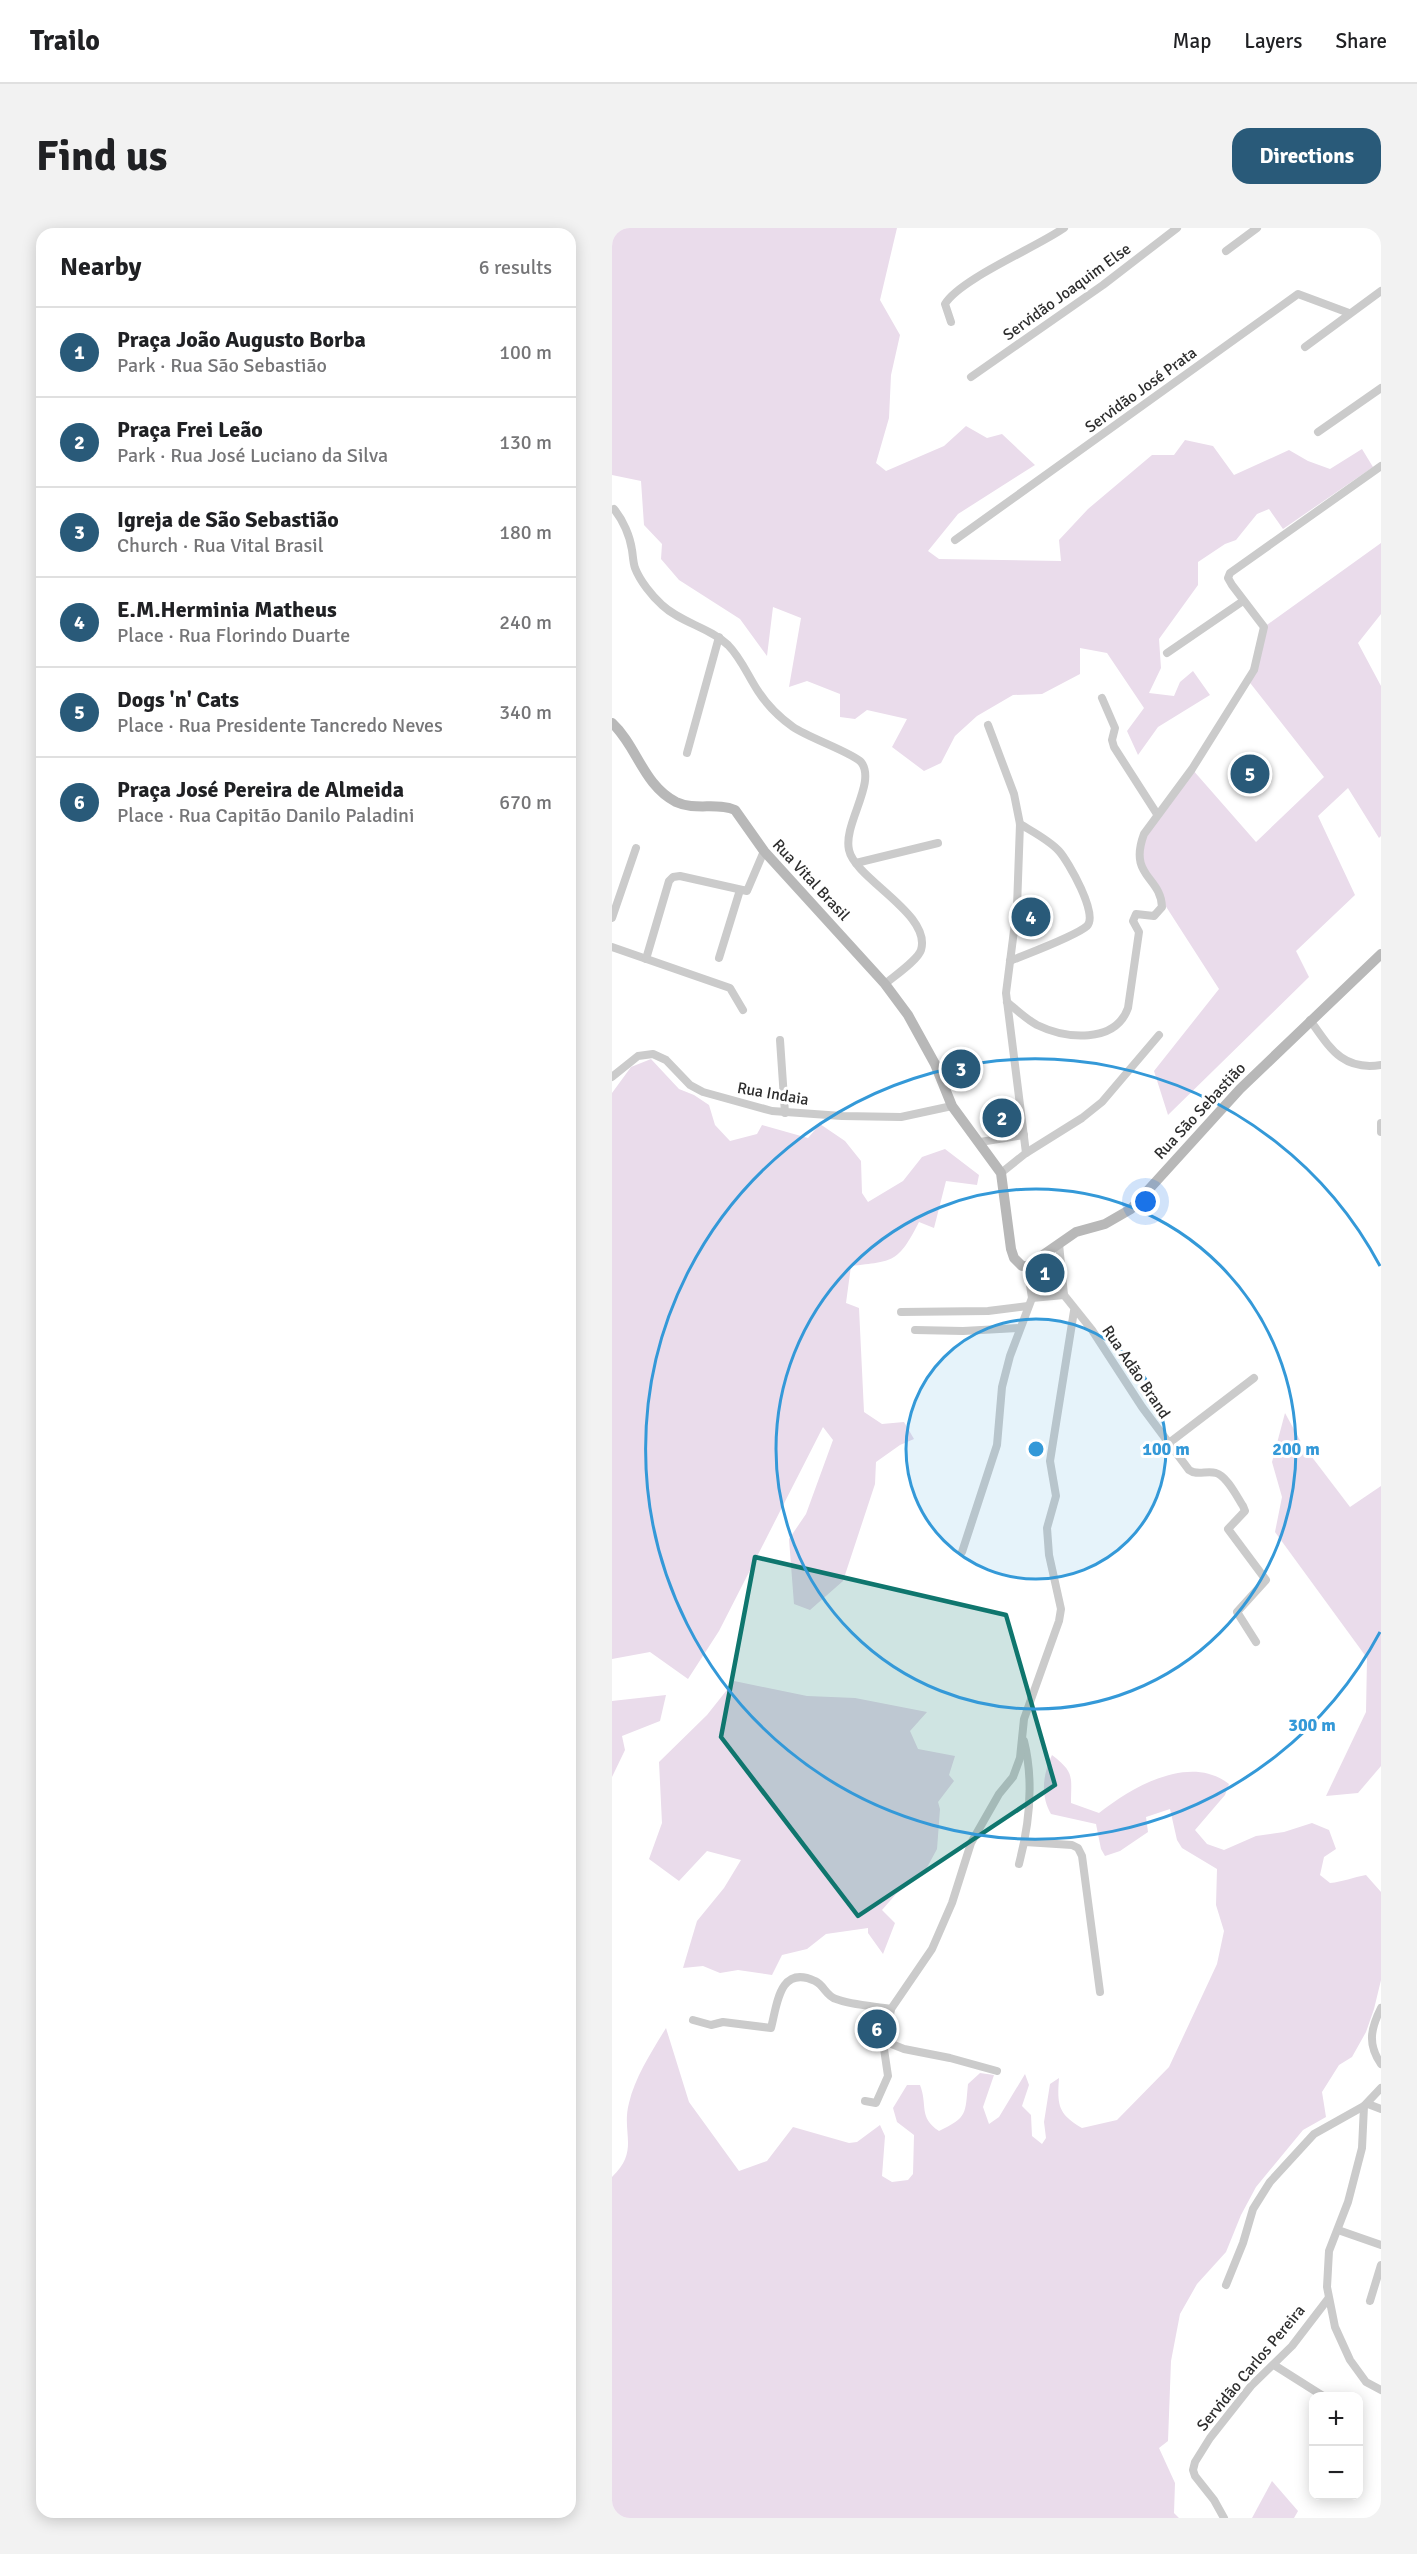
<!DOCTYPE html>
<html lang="en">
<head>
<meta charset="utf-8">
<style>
	:root { --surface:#fff; --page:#f2f2f2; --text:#202124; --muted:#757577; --line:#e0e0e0; --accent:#295a79 }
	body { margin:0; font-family:Signika,sans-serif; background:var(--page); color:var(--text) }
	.controls { position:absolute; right:18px; bottom:18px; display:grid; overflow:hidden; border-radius:12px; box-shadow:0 3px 15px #0003 }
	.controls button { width:54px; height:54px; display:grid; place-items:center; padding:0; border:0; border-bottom:2px solid var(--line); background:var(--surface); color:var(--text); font:30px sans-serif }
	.you { position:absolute; left:534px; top:974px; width:21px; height:21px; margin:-15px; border:4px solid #fff; border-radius:50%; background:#1a73e8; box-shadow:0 0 0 9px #1a73e833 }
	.badge { display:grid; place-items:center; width:39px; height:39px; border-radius:50%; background:var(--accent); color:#fff; font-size:20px; font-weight:700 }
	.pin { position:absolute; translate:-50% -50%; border:3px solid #fff; box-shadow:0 2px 6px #0006 }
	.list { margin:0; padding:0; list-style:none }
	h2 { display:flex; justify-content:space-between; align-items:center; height:78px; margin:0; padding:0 24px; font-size:26px }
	h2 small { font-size:20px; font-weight:400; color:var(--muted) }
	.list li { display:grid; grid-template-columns:39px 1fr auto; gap:18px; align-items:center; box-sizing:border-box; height:90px; padding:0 24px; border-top:2px solid var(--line) }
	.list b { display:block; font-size:22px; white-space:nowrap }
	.list p { margin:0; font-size:20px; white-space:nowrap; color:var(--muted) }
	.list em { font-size:20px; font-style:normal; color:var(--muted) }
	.map { position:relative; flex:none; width:769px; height:2290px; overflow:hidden; border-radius:18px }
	header { display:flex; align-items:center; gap:36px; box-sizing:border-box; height:84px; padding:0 30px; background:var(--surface); border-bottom:2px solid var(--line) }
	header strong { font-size:28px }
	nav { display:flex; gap:33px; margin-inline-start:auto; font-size:21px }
	.intro { display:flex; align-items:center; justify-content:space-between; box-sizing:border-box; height:144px; padding:0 36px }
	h1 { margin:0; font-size:42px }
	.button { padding:15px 27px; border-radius:18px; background:var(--accent); color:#fff; font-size:21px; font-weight:700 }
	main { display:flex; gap:36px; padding:0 36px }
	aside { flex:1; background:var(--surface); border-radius:18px; box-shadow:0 3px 15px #0003 }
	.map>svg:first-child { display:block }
	.green { fill:#eadceb }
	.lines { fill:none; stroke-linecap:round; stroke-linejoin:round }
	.street { stroke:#cbcbcb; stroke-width:8 }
	.secondary { stroke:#b8b8b8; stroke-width:10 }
	.marked { fill:#0f766e; fill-opacity:0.2; stroke:#0f766e; stroke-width:4.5; stroke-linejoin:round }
	.ring { fill:none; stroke:#3499d8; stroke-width:3 }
	.labels { text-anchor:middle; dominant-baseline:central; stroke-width:6; stroke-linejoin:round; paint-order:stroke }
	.street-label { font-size:16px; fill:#2e2e2e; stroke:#fff }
	.centre { fill:#3499d8; stroke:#fff; stroke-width:3 }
	.ring-label { font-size:18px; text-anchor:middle; font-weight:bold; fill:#3499d8; stroke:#fff; stroke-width:6; stroke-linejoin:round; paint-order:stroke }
</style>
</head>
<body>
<header>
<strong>Trailo</strong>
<nav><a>Map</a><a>Layers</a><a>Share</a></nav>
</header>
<div class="intro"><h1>Find us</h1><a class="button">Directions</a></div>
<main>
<aside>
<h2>Nearby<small>6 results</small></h2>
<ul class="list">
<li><span class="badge">1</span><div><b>Praça João Augusto Borba</b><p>Park · Rua São Sebastião</p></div><em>100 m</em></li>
<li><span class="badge">2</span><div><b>Praça Frei Leão</b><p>Park · Rua José Luciano da Silva</p></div><em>130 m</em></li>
<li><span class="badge">3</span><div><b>Igreja de São Sebastião</b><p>Church · Rua Vital Brasil</p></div><em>180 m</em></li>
<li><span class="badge">4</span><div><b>E.M.Herminia Matheus</b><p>Place · Rua Florindo Duarte</p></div><em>240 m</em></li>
<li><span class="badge">5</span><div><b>Dogs 'n' Cats</b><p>Place · Rua Presidente Tancredo Neves</p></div><em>340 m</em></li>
<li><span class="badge">6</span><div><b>Praça José Pereira de Almeida</b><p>Place · Rua Capitão Danilo Paladini</p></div><em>670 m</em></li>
</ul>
</aside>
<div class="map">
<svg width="769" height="2290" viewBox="0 0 769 2290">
	<rect width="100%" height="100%" fill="#fff"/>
	<!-- green -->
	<g class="green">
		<polygon points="0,0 285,0 268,72 288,107 279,147 277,190 264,235 274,243 332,218 354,198 375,210 390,206 423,237 346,286 316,323 327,331 449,333 447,312 476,281 540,227 562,227 573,212 601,218 622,247 677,222 696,233 718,241 750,221 761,239 671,301 657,281 645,286 624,312 613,316 586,334 586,357 547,411 549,440 537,465 562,468 568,454 581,443 598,467 546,499 526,527 515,503 532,480 495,425 468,420 468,446 430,466 401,467 365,488 343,508 329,535 312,543 280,519 295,491 255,482 243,491 228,489 228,466 195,453 177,459 189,390 161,379 155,428 128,391 67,352 49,331 50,316 32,297 29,253 0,247"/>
		<polygon points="769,315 769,386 746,415 769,458 769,608 767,610 736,560 706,588 743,667 684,723 697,749 556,887 542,843 607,761 535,649 527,618 580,541 644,614 712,549 635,451 652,399"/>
		<path d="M39 831 67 861 82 867 97 877 103 897 118 913 145 906 150 897 196 910 208 896 233 913 249 933 250 965 256 974 291 953 310 929 333 921 367 947 365 957 334 953 322 1000 307 994C286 1035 282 1033 239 1038L234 1075 247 1080 252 1184 270 1196 292 1194 302 1211 288 1217 264 1234 263 1256 231 1353 198 1382 182 1376 177 1311 194 1286 221 1212 211 1199 107 1403 76 1451 38 1424 0 1431V865L19 839Z"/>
		<path d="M404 875C405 887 405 896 397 906 378 909 376 895 374 879Z"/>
		<polygon points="443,1028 446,1031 446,1056 443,1059 424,1063 420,1047 422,1041"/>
		<polygon points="673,1185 690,1216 738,1279 769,1258 769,1538 746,1565 714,1568 754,1484 755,1430 663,1304 670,1269 660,1234"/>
		<polygon points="122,1453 195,1468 243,1470 315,1484 298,1503 306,1521 343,1528 337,1547 342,1553 326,1574 328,1581 325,1621 312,1645 284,1666 270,1682 283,1695 271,1726 256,1705 256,1700 214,1706 195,1721 170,1727 160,1747 126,1742 108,1745 91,1738 71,1740 85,1693 112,1660 129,1632 95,1623 67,1653 37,1631 50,1595 47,1534 95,1487"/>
		<polygon points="54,1467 48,1493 10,1508 13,1522 0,1549 0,1473"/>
		<path d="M440 1527C463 1545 459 1548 459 1575L487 1585C520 1559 578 1525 617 1556L613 1567 583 1602 595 1616 612 1622 644 1608 672 1604 700 1595 717 1602 724 1621 712 1629 708 1647 718 1655C731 1654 741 1649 754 1647L769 1664V1752L762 1781 754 1804 740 1829 727 1837 710 1864 714 1889 691 1902 644 1959 629 1987 614 2024 585 2056 568 2086 559 2133 556 2213 547 2220 563 2255 562 2285 567 2290H0V1949C28 1922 9 1905 17 1875 23 1849 40 1823 54 1800L77 1874 127 1943 155 1933 181 1899 237 1915 245 1914 268 1897 273 1908 270 1948 280 1954 296 1952 301 1946 302 1907 285 1894 281 1880 295 1857H308C316 1877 306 1889 327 1903 356 1889 353 1886 356 1856L368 1845 382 1847 371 1879 377 1896 387 1889 413 1846 417 1857 410 1878 419 1887 420 1908 430 1916 434 1910 432 1894 438 1856 447 1850C445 1877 446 1886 470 1900L505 1892 557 1839 605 1736 612 1703 604 1677 605 1641 570 1620 565 1612 558 1581 534 1589 536 1604 508 1623 493 1628 489 1621 484 1596 439 1586C428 1567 431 1546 440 1527Z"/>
		<polygon points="660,2253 686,2283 682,2290 640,2290"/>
	</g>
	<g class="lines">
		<!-- street -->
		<g class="street">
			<polyline points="614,23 645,0"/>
			<path d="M339 94 333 76C348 51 425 19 452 0"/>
			<polyline points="693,119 769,63"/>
			<polyline points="359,149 491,57 565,0"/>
			<polyline points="706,204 769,160"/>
			<path d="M2 281C11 292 18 308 20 322 21 328 21 334 23 340 28 353 40 368 50 377 69 395 97 399 116 417 129 430 136 448 146 463 155 477 167 489 181 499 195 509 241 525 249 534 265 554 231 596 237 622 243 651 320 686 309 722 306 732 281 749 273 756"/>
			<polyline points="343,312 686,66 737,85"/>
			<polyline points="555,425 631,373"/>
			<polyline points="490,470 503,500 500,512 502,519 545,586"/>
			<polyline points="376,497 402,566 408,596 405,679 394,765 414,925"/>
			<polyline points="75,525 107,409"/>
			<polyline points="244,635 326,615"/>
			<polyline points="0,690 24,620"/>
			<polyline points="0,719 118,760 131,782"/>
			<polyline points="107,730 128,662"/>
			<polyline points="34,731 57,653 61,649 68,648 135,663 152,623"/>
			<path d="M398 733C415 726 464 708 475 698 487 687 456 633 447 623 437 612 421 604 408 596"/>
			<path d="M395 774C405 782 414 791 425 797 454 811 503 816 516 780L527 704 521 693 524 686 542 688 550 679C549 648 516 649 532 606L580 541 642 442 652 399 620 357 616 350 618 345 769 238"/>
			<path d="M698 792C718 820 730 843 769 837"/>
			<polyline points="168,812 173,885"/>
			<polyline points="0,849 26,828 41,826 54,832 78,857 91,864 160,883 230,888 289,889 340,878"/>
			<polyline points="769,895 769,904"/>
			<polyline points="368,914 412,907"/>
			<polyline points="389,945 414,925 470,890 490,874 547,807"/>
			<path d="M447 1016 452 1067 480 1102 530 1179 577 1242C585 1248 595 1242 604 1245 615 1248 625 1269 631 1278L633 1283 616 1301 654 1352 625 1384 644 1414"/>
			<polyline points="415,1038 420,1070"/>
			<polyline points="420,1070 452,1067"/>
			<polyline points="289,1084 376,1083 416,1078"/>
			<polyline points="303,1102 351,1103 407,1100"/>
			<polyline points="557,1215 642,1150"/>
			<polyline points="350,1324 385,1217 390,1159 398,1128 420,1070"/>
			<polyline points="413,1614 460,1617 466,1620 470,1628 488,1764"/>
			<path d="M407 1636C417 1598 422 1553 412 1513"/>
			<path d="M769 1780C759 1800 755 1816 769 1836"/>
			<path d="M81 1792 99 1797 111 1794 159 1800C165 1778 167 1736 203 1753 212 1757 214 1768 224 1771 240 1777 261 1778 279 1781"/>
			<polyline points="272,1813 292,1821 338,1830 385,1843"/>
			<polyline points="769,1860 752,1878 750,1920 736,1974 717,2023 715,2059 723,2099 738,2132 754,2154 769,2162"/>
			<polyline points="253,1873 264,1875 276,1848 272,1821 279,1781 320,1721 340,1675 359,1615 387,1566 401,1549 408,1530 412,1491 447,1393 449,1381 437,1327 435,1300 444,1268 438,1233 462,1083"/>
			<polyline points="756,1876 769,1881"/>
			<polyline points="726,2002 769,2017"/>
			<polyline points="614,2057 631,2015 641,1981 658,1954 702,1906 752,1878"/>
			<polyline points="758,2073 769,2037"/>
			<polyline points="662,2137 711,2168"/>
			<polyline points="612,2290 602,2272 583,2248 581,2242 583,2234 598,2210 639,2158 680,2118 716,2071"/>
		</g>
		<!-- secondary -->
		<path class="secondary" d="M0 495C25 518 31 557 64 574 83 583 105 574 123 582L152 623 273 756 296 787 323 836 340 878 389 945 399 1021 402 1030 410 1038H415L464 1004 493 996 519 981 628 861 769 726"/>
	</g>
	<!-- marked area -->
	<path class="marked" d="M143 1329 394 1387 443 1557 246 1688 109 1509Z"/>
	<!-- distance rings -->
	<circle cx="424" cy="1221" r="130" fill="#3499d8" fill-opacity=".12"/>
	<g class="ring">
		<circle cx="424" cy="1221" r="130"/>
		<circle cx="424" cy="1221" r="260"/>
		<path d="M768 1404A390 390 0 1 1 768 1038"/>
	</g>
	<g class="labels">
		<!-- street labels -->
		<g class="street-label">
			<text transform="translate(455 64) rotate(-36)">Servidão Joaquim Else</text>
			<text transform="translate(529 162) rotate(-36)">Servidão José Prata</text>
			<text transform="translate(199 652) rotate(47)">Rua Vital Brasil</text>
			<text transform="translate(161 866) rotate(10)">Rua Indaia</text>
			<text transform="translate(588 883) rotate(-47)">Rua São Sebastião</text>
			<text transform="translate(524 1144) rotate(56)">Rua Adão Brand</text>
			<text transform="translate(639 2140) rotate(-50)">Servidão Carlos Pereira</text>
		</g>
	</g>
	<circle cx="424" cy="1221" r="9" class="centre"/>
	<g class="ring-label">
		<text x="554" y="1227">100 m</text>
		<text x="684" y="1227">200 m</text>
		<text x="700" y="1503">300 m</text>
	</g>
</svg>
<div class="controls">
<button>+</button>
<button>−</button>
</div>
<div class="you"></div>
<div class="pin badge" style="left:433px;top:1045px">1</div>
<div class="pin badge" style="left:390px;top:890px">2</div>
<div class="pin badge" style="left:349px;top:841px">3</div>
<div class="pin badge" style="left:419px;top:689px">4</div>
<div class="pin badge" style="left:638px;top:546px">5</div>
<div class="pin badge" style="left:265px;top:1801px">6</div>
</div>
</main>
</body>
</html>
